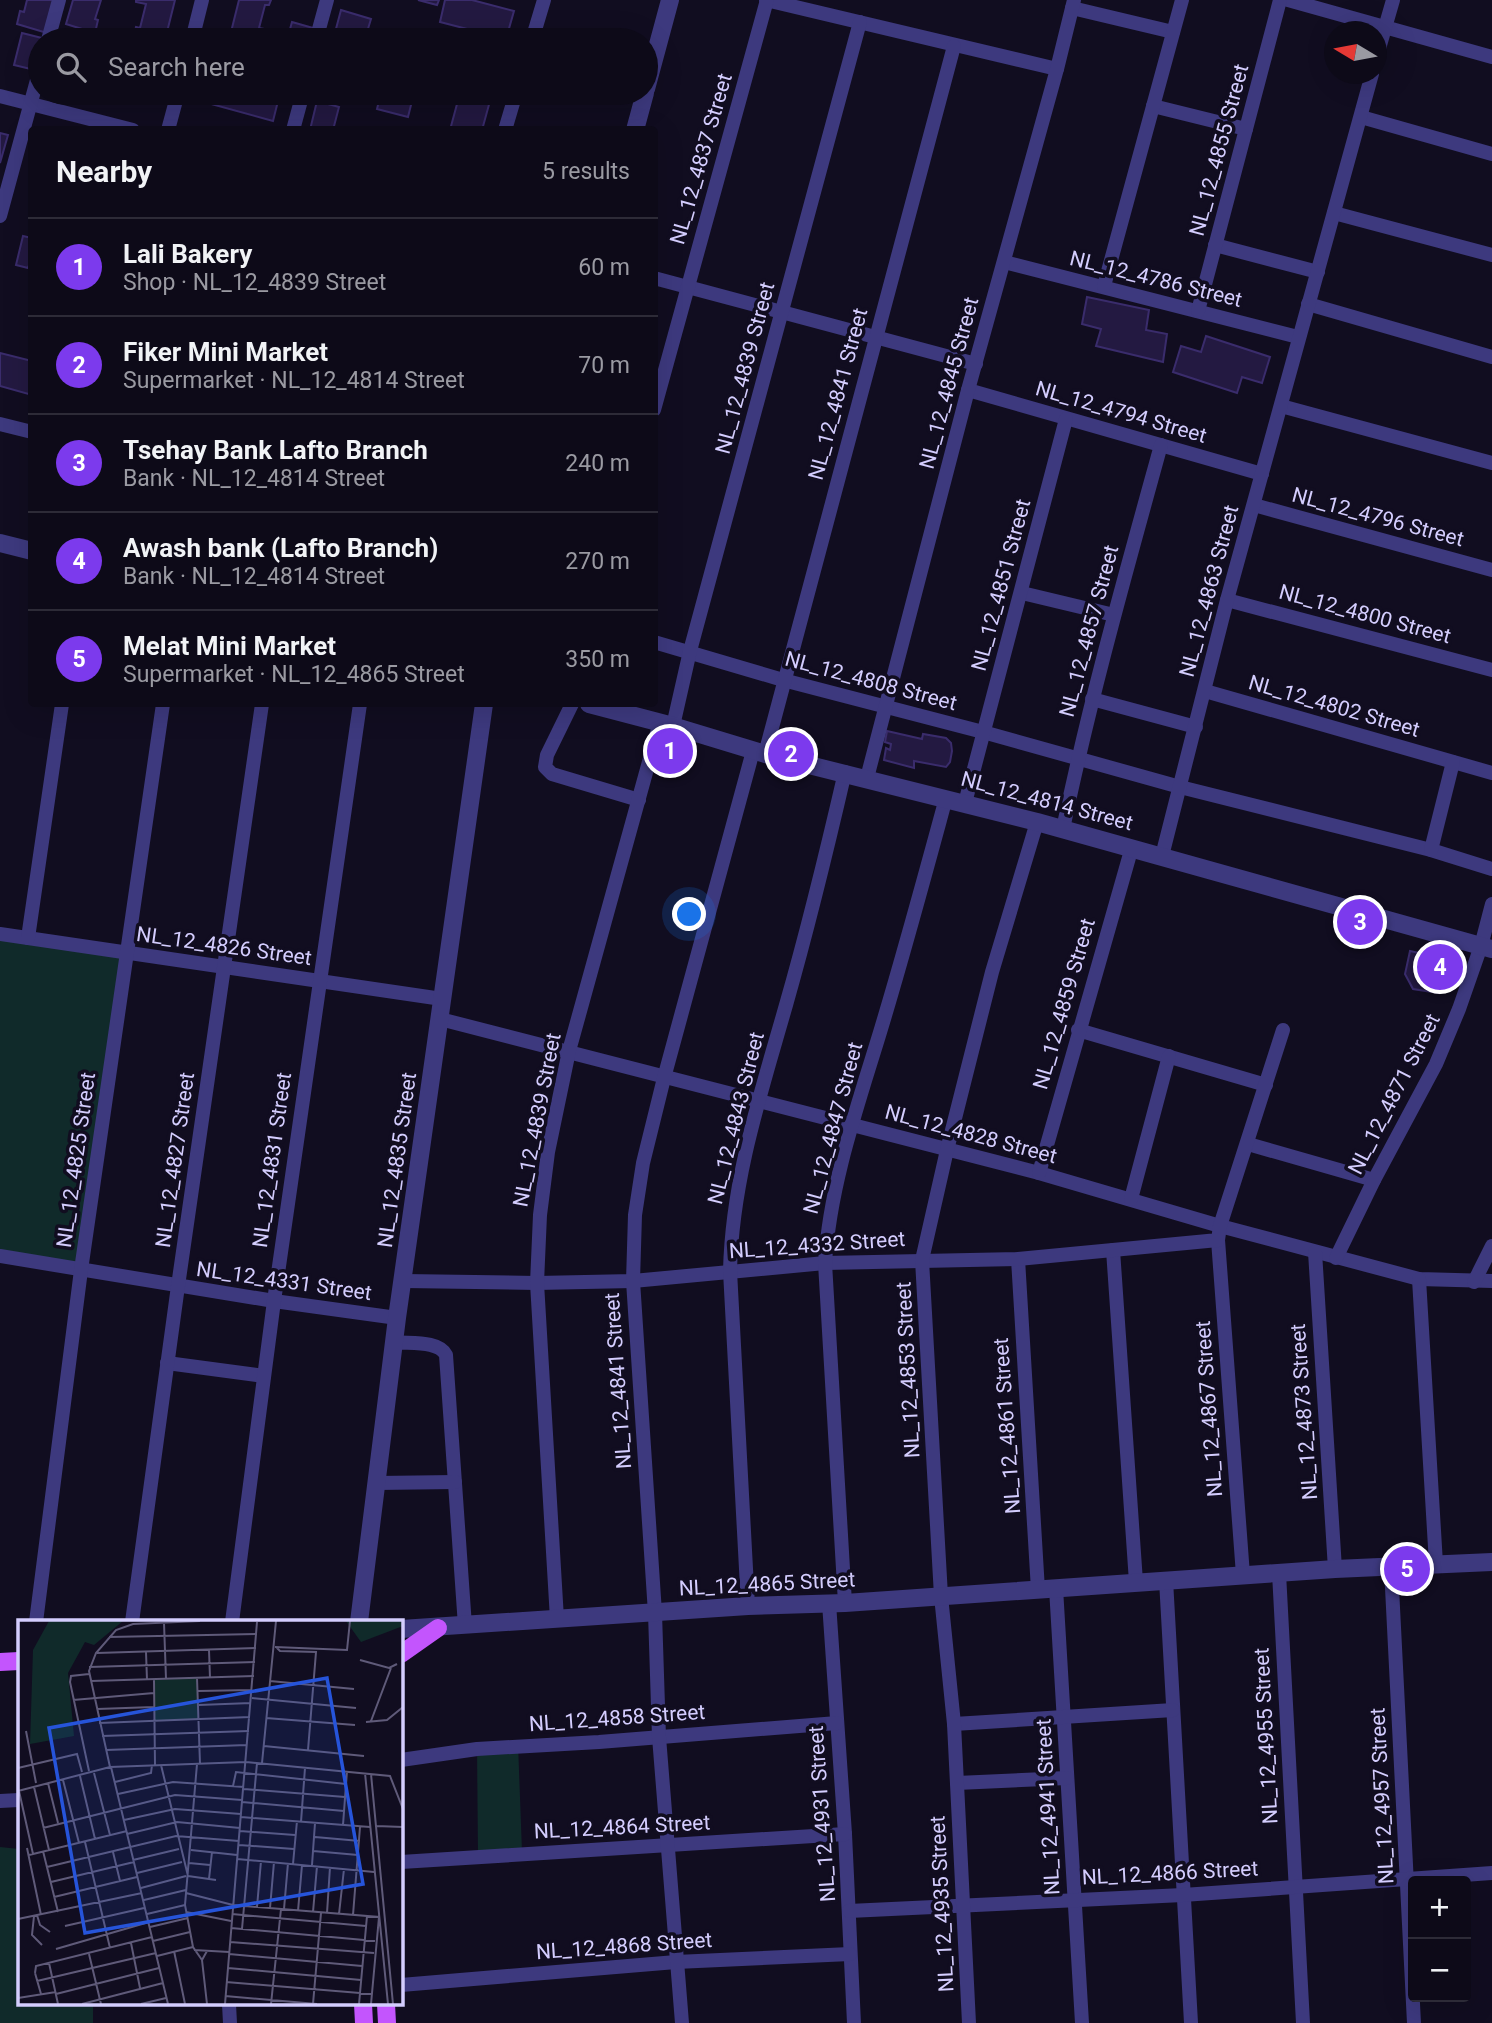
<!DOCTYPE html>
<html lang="en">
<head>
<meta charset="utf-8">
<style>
	:root { --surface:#0d0a18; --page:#1b1825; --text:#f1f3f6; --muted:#9a9aa2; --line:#2d2b37; --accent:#7c3aed }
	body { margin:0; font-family:Roboto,sans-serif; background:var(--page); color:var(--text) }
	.controls { position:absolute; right:21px; bottom:21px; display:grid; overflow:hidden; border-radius:7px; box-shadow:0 7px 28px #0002 }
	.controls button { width:63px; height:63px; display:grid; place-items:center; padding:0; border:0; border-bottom:2px solid var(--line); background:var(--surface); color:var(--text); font:35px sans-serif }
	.compass { position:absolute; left:1324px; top:21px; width:63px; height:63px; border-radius:50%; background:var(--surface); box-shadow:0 7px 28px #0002; rotate:280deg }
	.you { position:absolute; left:690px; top:915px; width:24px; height:24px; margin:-18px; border:5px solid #fff; border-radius:50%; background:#1a73e8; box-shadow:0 0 0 10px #1a73e833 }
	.badge { display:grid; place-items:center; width:46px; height:46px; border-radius:50%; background:var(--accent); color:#fff; font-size:23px; font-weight:700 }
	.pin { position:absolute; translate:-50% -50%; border:4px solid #fff; box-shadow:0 2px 7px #0006 }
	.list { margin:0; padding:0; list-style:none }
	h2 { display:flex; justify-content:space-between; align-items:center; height:91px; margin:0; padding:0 28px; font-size:30px }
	h2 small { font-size:23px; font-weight:400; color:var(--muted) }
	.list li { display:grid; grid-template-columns:46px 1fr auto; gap:21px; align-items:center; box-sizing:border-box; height:98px; padding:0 28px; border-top:2px solid var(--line) }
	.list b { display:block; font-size:26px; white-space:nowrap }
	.list p { margin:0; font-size:23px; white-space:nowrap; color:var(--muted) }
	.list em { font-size:23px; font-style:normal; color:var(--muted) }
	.icon { flex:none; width:38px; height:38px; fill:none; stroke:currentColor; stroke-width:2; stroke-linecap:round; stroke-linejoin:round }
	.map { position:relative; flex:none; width:1492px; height:2023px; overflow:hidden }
	.search { position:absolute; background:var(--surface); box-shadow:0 7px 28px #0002; left:28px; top:28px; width:630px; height:77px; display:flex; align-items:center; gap:18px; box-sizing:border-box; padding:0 24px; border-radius:38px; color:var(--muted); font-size:26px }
	.panel { position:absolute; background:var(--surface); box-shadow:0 7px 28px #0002; left:28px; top:126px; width:630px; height:581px; border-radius:7px }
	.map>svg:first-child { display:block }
	.green { fill:#102a2a }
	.building { fill:#231941; stroke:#3a2c6c; stroke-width:2 }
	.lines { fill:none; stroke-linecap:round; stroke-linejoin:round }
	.minor { stroke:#3d397e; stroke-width:14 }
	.tertiary { stroke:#3d397e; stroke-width:18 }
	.primary { stroke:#c355fd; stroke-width:18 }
	.labels { text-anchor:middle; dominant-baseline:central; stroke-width:7; stroke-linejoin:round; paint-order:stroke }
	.street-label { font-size:21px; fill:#d4cdfe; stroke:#110d20 }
	.inset-road { fill:none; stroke:#5f5a79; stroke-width:2 }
	.view { fill:#2654da; fill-opacity:0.15; stroke:#2654da; stroke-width:3.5 }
	.inset-edge { fill:none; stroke:#d4cdfe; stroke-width:3.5 }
</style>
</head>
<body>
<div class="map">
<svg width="1492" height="2023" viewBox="0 0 1492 2023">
	<rect width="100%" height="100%" fill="#110d20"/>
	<!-- green -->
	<g class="green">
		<polygon points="0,937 127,952 85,1269 0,1253"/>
		<polygon points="518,1743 522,1852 478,1855 477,1745"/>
		<polygon points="0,1847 19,1849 19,2004 93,2004 93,2023 0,2023"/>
	</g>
	<!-- building -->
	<g class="building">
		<polygon points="27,0 55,0 47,33 17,24 20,11 24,12"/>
		<polygon points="73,0 101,0 95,19 98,20 95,33 66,24"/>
		<polygon points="136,0 175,0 165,40 133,40 136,27 140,28 146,4 136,2"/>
		<polygon points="239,0 271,0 269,5 265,5 259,28 270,30 268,38 258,35 256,40 229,40"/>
		<polygon points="418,0 439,0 437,5"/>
		<polygon points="445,0 472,0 514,11 506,39 440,22"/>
		<polygon points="341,10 371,19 367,32 363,32 361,40 333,40"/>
		<polygon points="292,22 313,28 310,40 287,40"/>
		<polygon points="22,33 42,38 35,70 14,65"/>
		<polygon points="194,93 280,93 273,121 193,99"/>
		<polygon points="326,93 350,93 349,99"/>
		<polygon points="381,93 414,93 408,117 377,109"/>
		<polygon points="460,93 490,101 482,130 450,130"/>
		<polygon points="317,101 339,107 333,130 310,130"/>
		<polygon points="0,133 8,135 0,163"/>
		<polygon points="23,236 32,238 32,265 29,265 28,268 16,265"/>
		<polygon points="1087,297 1149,310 1146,330 1167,334 1163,362 1096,346 1101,329 1082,324"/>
		<polygon points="1206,336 1270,357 1262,383 1242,377 1237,393 1173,372 1181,346 1201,352"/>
		<polygon points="0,353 32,361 32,395 0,386"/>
		<polygon points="887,731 922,739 923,734 946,738 951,743 952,751 950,762 946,767 914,761 914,768 884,760 886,748 890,750 891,744 885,742"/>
		<polygon points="1410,951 1438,957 1443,968 1439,993 1413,989 1405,974"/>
	</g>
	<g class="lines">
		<!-- minor -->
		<g class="minor">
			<polyline points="766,0 1057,69"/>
			<polyline points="1288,0 1492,57"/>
			<polyline points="1072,8 1173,32"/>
			<polyline points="48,40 59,0"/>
			<polyline points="192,40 202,0"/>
			<polyline points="316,40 327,0"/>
			<polyline points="532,40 544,0"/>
			<polyline points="1376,59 1393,0"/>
			<polyline points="0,96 133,130"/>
			<polyline points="1153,106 1246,129"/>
			<polyline points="1361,117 1492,154"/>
			<polyline points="168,130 178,93"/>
			<polyline points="293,130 303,93"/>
			<polyline points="505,130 516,93"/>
			<polyline points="1334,213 1492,255"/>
			<polyline points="0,216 40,69"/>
			<polyline points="1215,245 1318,272"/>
			<polyline points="1004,262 1298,337"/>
			<polyline points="654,278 976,364"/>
			<polyline points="1104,286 1182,0"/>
			<polyline points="1308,304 1492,357"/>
			<polyline points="1198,311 1280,0"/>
			<polyline points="968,390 1262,474"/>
			<polyline points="1281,406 1492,463"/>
			<polyline points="654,410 767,0"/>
			<polyline points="0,424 32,432"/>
			<polyline points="1254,505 1492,570"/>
			<polyline points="1022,593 1114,615"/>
			<polyline points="1227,600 1492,670"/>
			<polyline points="654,642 783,680 983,732 1180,787 1431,850 1492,869"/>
			<polyline points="1205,691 1492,773"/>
			<polyline points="1092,699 1196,727"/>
			<polyline points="572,704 547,755 545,767 552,774 639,800"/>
			<polyline points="673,726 690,651 860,22"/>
			<polyline points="765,754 954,46"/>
			<polyline points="867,778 968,390 1057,69 1074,0"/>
			<polyline points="965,803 1066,419"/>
			<path d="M1063 829C1090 699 1126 572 1161 445"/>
			<polyline points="1431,850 1453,762"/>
			<polyline points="1162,856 1227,600 1372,74"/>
			<polyline points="0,934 442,999"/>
			<polyline points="28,938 62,704"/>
			<polyline points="440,1019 1039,1173 1220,1226 1419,1279 1492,1281"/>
			<polyline points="1078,1030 1266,1085"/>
			<polyline points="1248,1144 1374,1180"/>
			<polyline points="1039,1173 1132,847"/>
			<polyline points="1131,1199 1169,1056"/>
			<polyline points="1218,1240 1243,1575"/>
			<polyline points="1113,1250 1136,1582"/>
			<polyline points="1315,1252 1335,1569"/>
			<polyline points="0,1256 274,1301 397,1318"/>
			<polyline points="1336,1258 1374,1180 1436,1064 1459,1009 1481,946 1492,904"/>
			<polyline points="1018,1259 1038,1590"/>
			<polyline points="1419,1279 1436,1564"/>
			<polyline points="404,1281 537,1283 633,1281 825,1263 1018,1259 1218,1240 1220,1226 1283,1030"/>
			<polyline points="1474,1282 1492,1246"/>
			<path d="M394 1342C409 1344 439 1340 446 1355L465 1626"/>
			<polyline points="167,1363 264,1376"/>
			<polyline points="377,1483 455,1482"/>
			<polyline points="1391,1568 1414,2023"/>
			<polyline points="1279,1573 1303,2023"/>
			<polyline points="1166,1580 1191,2023"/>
			<polyline points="1056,1588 1082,2023"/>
			<polyline points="829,1603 845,1834 854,2023"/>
			<path d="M845 1603 825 1263C830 1183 858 1105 881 1029 904 953 925 875 946 798"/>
			<path d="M748 1606 730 1271C732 1179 761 1093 786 1005 808 928 827 850 845 772"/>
			<polyline points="557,1619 537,1283 540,1215 548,1152 569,1051 660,722"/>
			<polyline points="36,1622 81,1270 163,704"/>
			<polyline points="132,1622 178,1286 262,704"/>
			<polyline points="232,1622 274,1301 360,704"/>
			<polyline points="954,1724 1173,1710"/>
			<polyline points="401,1760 477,1749 599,1742 837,1723"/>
			<polyline points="957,1783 1067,1778"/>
			<polyline points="0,1801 19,1800"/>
			<polyline points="401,1862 845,1834"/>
			<polyline points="849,1911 1183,1895 1492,1873"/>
			<polyline points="401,1985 676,1962 850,1954"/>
			<polyline points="229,2004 230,2023"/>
			<polyline points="682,2023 659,1737 655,1613 633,1281 635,1215 643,1163 664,1078 753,751"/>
			<polyline points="969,2023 954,1724 941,1596 922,1260 947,1150 992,972 1037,822"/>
		</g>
		<!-- tertiary -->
		<g class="tertiary">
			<polyline points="646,89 670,0"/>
			<polyline points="635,130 645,93"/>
			<polyline points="0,543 32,551"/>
			<polyline points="589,704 673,726 765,754 1037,822 1492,949"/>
			<polyline points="359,1622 397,1318 484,704"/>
			<polyline points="401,1629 748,1606 845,1603 1335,1569 1492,1562"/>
		</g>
		<!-- primary -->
		<g class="primary">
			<polyline points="401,1654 438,1628"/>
			<polyline points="0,1662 19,1661"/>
			<polyline points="363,2004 364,2023"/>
			<polyline points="386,2004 387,2023"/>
		</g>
	</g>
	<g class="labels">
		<!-- street labels -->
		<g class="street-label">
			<text transform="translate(1219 150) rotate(-75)">NL_12_4855 Street</text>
			<text transform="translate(701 159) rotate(-74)">NL_12_4837 Street</text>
			<text transform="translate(1156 279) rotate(14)">NL_12_4786 Street</text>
			<text transform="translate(745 368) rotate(-75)">NL_12_4839 Street</text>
			<text transform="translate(949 383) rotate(-75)">NL_12_4845 Street</text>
			<text transform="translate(838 394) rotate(-75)">NL_12_4841 Street</text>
			<text transform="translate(1121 412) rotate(16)">NL_12_4794 Street</text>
			<text transform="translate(1378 517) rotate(15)">NL_12_4796 Street</text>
			<text transform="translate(1001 585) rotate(-75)">NL_12_4851 Street</text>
			<text transform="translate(1209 591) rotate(-75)">NL_12_4863 Street</text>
			<text transform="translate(1365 614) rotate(15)">NL_12_4800 Street</text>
			<text transform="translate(1089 631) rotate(-75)">NL_12_4857 Street</text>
			<text transform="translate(871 681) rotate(15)">NL_12_4808 Street</text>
			<text transform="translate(1334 706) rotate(16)">NL_12_4802 Street</text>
			<text transform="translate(1047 801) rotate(15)">NL_12_4814 Street</text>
			<text transform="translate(224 946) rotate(8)">NL_12_4826 Street</text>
			<text transform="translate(1064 1004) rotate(-74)">NL_12_4859 Street</text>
			<text transform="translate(1394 1094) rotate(-63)">NL_12_4871 Street</text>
			<text transform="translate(736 1118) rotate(-76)">NL_12_4843 Street</text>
			<text transform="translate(537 1120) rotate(-79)">NL_12_4839 Street</text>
			<text transform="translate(833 1128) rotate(-75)">NL_12_4847 Street</text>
			<text transform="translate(971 1134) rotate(15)">NL_12_4828 Street</text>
			<text transform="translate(76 1160) rotate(-82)">NL_12_4825 Street</text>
			<text transform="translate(175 1160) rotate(-82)">NL_12_4827 Street</text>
			<text transform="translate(272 1160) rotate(-82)">NL_12_4831 Street</text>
			<text transform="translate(397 1160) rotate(-82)">NL_12_4835 Street</text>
			<text transform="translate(817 1245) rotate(-4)">NL_12_4332 Street</text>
			<text transform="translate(284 1281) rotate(8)">NL_12_4331 Street</text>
			<text transform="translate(908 1370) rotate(-93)">NL_12_4853 Street</text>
			<text transform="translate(618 1381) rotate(-94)">NL_12_4841 Street</text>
			<text transform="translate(1209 1409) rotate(-94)">NL_12_4867 Street</text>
			<text transform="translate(1304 1412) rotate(-94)">NL_12_4873 Street</text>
			<text transform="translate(1007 1426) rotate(-94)">NL_12_4861 Street</text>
			<text transform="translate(767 1584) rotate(-3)">NL_12_4865 Street</text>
			<text transform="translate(617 1718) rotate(-4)">NL_12_4858 Street</text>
			<text transform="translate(1266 1736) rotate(-93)">NL_12_4955 Street</text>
			<text transform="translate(1382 1796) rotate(-93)">NL_12_4957 Street</text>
			<text transform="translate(1048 1807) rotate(-93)">NL_12_4941 Street</text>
			<text transform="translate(822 1814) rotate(-94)">NL_12_4931 Street</text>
			<text transform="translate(622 1827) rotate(-3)">NL_12_4864 Street</text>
			<text transform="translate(1170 1873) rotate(-3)">NL_12_4866 Street</text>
			<text transform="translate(942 1904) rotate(-93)">NL_12_4935 Street</text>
			<text transform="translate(624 1946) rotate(-4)">NL_12_4868 Street</text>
		</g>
	</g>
	<!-- overview -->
	<g transform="translate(18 1620)">
		<rect width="385" height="385" fill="#110d20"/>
		<path d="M31 1H105L76 25 67 22 50 53 56 116 12 124 15 30ZM328 1H383L385 6 343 22ZM179 58 181 99 136 101V60Z" fill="#102a2a"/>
		<path class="inset-road" d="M146 3 148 59M91 17 239 14M257 27 329 30 332 1M258 27 262 31 298 32 290 130M191 30 192 58M128 32 129 60M79 33 238 28M342 40 371 48 379 44M71 47 237 42M71 54 53 56 52 62 71 151M179 58 182 144M136 60 137 145M73 61 236 56M252 61 336 69M180 71 234 70M234 78 338 88M55 80 136 73M181 85 233 83M79 89 136 87M248 98 337 105M353 101 373 48M348 102 369 100 385 87M81 103 232 97M8 111 18 163M84 116 231 111M246 126 346 136M88 130 229 125M244 143 258 1M179 144 167 285 175 327 184 340M143 145 170 256M92 147 228 142 372 156 385 189M93 147 150 384M0 148 59 134 64 152M76 153 92 215M347 153 370 384M353 154 375 384M62 156 77 219M45 160 61 223M97 162 133 153 134 145M30 163 40 203M215 166 218 152 328 164M16 167 31 230M226 169 327 177M0 171 92 147 71 51 78 33 98 10 115 4 182 1M1 171 15 234M100 174 155 162 226 167M224 182 326 191M223 197 352 207M106 200 157 189 223 194M283 202 287 148M325 205 329 151M358 206 385 207M25 208 157 175 224 180M222 211 277 215M109 214 159 202 222 208M297 217 342 221M67 222 92 328M221 225 276 229M385 225V262M9 228 23 295M173 230 219 235M25 231 40 292M295 231 340 235M95 232 102 261M11 235 109 211M219 239 356 252M115 240 161 229M171 243 192 245M275 244 279 201M294 245 297 203M29 247 158 216 221 221M119 253 164 242M170 256 198 260M191 259 194 232M33 262 116 242M123 268 168 256M168 273 215 285 361 297 353 384M36 277 119 257M126 280 168 270M239 287 243 241M252 288 256 242M266 289 270 243M280 291 284 245M168 292 213 301M295 292 299 246M309 293 312 247M129 294 167 285M214 294 348 306M321 294 326 249M19 295 22 305 32 312M335 295 342 207M16 296 14 315 24 325M0 299 124 273M47 306 126 288M132 307 170 298M213 308 357 321M224 309 239 143M135 321 172 312M212 322 356 333M113 323 122 368M38 329 131 302M176 330 211 332M156 331 167 384M71 334 83 384M211 334 344 346M139 336 175 327M31 343 40 384M210 348 343 360M17 353 18 346 134 317M17 353 23 374M19 361 138 333M208 362 354 374M38 374 141 348M207 376 299 384M0 378 38 372M64 384 145 363M123 384 148 378M189 384 184 340 189 331M207 384 239 2M253 384 263 289M295 384 303 293M341 384 349 296"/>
		<path class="view" d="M309 58 345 264 67 313 31 108Z"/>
		<rect width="385" height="385" class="inset-edge"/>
	</g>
</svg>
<div class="controls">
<button>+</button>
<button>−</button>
</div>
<svg class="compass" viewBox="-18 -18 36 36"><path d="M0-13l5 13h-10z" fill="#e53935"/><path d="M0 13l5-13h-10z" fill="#9a9aa2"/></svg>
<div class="you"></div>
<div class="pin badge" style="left:670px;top:751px">1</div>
<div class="pin badge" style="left:791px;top:754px">2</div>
<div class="pin badge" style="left:1360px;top:922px">3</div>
<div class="pin badge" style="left:1440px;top:967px">4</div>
<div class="pin badge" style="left:1407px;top:1569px">5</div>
<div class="search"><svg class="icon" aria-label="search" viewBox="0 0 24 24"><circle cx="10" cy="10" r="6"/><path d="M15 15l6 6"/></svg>Search here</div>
<section class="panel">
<h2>Nearby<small>5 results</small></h2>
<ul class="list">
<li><span class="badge">1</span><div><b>Lali Bakery</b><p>Shop · NL_12_4839 Street</p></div><em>60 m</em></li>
<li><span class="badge">2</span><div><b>Fiker Mini Market</b><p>Supermarket · NL_12_4814 Street</p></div><em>70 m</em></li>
<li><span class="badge">3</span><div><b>Tsehay Bank Lafto Branch</b><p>Bank · NL_12_4814 Street</p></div><em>240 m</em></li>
<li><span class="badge">4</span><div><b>Awash bank (Lafto Branch)</b><p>Bank · NL_12_4814 Street</p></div><em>270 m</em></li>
<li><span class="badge">5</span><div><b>Melat Mini Market</b><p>Supermarket · NL_12_4865 Street</p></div><em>350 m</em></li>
</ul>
</section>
</div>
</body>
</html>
